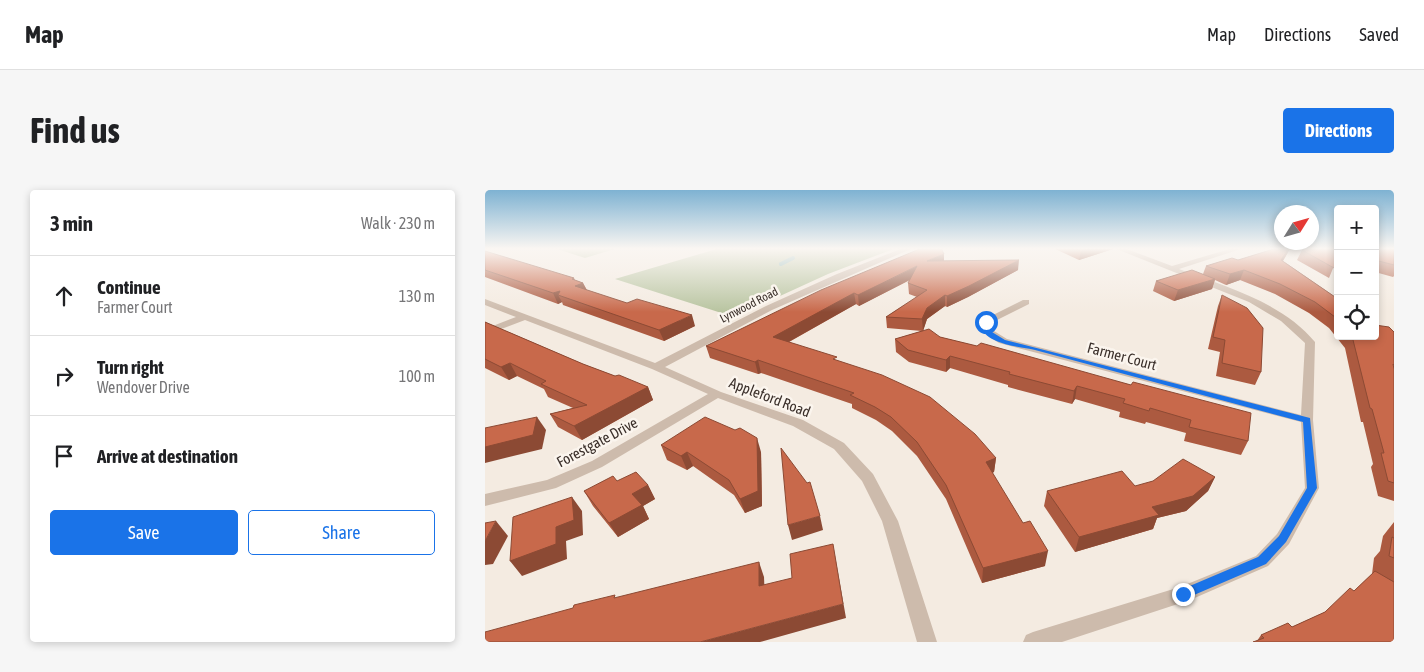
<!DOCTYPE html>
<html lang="en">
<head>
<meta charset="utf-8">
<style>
	:root { --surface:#fff; --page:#f6f6f6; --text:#202124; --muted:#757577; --line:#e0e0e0; --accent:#1a73e8 }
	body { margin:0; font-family:"Asap Condensed",sans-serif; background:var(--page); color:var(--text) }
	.controls { position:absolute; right:15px; top:15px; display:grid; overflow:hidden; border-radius:5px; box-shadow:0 2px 8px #0003 }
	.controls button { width:45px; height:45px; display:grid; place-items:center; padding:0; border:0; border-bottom:1px solid var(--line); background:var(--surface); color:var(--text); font:25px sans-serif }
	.compass { position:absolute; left:789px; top:15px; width:45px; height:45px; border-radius:50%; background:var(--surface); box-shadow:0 2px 8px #0003; rotate:53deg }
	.stop { position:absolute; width:15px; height:15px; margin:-11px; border:4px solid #1a73e8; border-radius:50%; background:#fff }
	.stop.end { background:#1a73e8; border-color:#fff; box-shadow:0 1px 5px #0008 }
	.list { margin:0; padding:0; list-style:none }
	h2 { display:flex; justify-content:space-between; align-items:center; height:65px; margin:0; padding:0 20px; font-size:21px }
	h2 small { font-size:16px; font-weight:400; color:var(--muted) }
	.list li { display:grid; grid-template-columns:32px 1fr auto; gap:15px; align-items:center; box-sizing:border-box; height:80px; padding:0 20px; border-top:1px solid var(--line) }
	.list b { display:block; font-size:19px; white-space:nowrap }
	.list p { margin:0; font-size:16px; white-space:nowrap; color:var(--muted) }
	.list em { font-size:16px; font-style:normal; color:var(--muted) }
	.actions { display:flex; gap:10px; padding:15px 20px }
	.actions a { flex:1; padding:11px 0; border:1px solid var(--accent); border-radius:5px; text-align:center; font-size:18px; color:var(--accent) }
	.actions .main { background:var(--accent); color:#fff }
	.icon { flex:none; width:28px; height:28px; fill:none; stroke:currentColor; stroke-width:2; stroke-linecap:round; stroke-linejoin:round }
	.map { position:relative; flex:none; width:909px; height:452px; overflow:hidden; border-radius:5px }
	header { display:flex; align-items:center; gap:30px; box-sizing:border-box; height:70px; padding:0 25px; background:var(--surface); border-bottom:1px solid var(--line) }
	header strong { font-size:24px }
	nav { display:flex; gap:28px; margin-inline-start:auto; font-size:18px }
	.intro { display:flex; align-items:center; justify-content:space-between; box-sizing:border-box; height:120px; padding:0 30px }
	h1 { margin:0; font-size:35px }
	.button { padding:12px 22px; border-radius:5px; background:var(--accent); color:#fff; font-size:18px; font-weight:700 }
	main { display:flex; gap:30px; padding:0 30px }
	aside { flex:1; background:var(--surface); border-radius:5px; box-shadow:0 2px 8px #0003 }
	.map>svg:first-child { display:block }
	.green { fill:#b8c4a0 }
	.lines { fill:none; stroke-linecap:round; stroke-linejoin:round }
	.stream { stroke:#7fb0b2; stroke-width:4 }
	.street { fill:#cdbbac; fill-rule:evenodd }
	.wall { fill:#ac5a40 }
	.shaded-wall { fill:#8c4a34 }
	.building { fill:#c8694b; stroke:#8c4a34 }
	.route { fill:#1a73e8 }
	.labels { text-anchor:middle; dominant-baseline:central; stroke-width:5; stroke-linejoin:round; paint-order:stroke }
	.far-street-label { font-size:12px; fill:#3b302b; stroke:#fbf5ee }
	.street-label { font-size:15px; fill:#3b302b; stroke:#fbf5ee }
</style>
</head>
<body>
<header>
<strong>Map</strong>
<nav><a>Map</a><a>Directions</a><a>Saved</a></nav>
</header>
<div class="intro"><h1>Find us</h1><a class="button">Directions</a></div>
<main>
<aside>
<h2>3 min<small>Walk · 230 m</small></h2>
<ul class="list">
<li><svg class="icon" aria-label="ahead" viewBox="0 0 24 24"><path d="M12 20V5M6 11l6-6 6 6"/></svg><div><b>Continue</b><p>Farmer Court</p></div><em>130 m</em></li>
<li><svg class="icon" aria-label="right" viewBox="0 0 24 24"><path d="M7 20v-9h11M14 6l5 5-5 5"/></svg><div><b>Turn right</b><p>Wendover Drive</p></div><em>100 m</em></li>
<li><svg class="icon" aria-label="arrive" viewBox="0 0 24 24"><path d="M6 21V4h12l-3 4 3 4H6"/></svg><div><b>Arrive at destination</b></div></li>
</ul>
<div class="actions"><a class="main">Save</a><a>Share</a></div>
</aside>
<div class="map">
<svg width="909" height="452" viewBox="0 0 909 452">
	<rect width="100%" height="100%" fill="#f4ebe1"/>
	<!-- green -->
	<g class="green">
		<polygon points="69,58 133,58 100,68"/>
		<polygon points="235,58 411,58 343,84 249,127 130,89"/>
	</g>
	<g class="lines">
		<!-- stream -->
		<polyline class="stream" points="296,74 308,68"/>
		<!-- street -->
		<g class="street">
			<polygon points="418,58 428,58 287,120 180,177 236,202 318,230 359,253 388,284 413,331 452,452 432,452 397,331 377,291 349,259 308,236 233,208 117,277 71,298 0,316 0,304 62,290 107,271 223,204 167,179 40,130 0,145 0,139 31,127 0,115 0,109 170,173 281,116 352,84"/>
			<path d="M629 58H639L687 76 748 58H759L694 79C741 97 797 112 830 152L828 230 834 298 804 354 783 376 705 410 577 452H538L541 445 548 442 695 397 771 366 792 344 820 298 816 232 514 153 497 142 492 134 494 132 538 110H544V114L502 135 504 138 522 149 816 225 820 153 796 131 764 112Z"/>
		</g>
	</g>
	<!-- wall -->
	<g class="wall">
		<polygon points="568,58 628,58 628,59 594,70"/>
		<polygon points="792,58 805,58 802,64 798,71 853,109 853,146 890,146 909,142 909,311 893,306 886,277 888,274 878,232 876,232 860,158 844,138 824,123 790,104 755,90 741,95 730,90 727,99 689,111 668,101 671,91 718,84 721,76 753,70"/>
		<polygon points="853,58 853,71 851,71 844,88 812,70 817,60"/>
		<polygon points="890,58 909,58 909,86 908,87 890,82"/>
		<polygon points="0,61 98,93 102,100 210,136 179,151 78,115 77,112 73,114 0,87"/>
		<polygon points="459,71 533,80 483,107 462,117 460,116 442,129 438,141 455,147 646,195 763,251 756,265 699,251 701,243 661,232 660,234 634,227 635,222 590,209 587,214 523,197 523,195 465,178 461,182 424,172 411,162 410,149 437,141 402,138 401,127 432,107 424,104 423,93 425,90 374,116 371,114 304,152 353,171 511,268 509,282 507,283 560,376 497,393 461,309 432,266 407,241 391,230 367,218 367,214 276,183 273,184 225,168 221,156"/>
		<polygon points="737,105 776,182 770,195 731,186 735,162 723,159 733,116"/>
		<polygon points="0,132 98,174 130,186 163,197 168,210 97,250 73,237 65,224 88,218 63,207 59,199 32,186 24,190 0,178"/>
		<polygon points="176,255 276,262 277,316 260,323 249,305 208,276 202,280 182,270"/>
		<polygon points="730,287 723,301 701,321 672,328 668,339 590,362 559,316 562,301 650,296"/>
		<polygon points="132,291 163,295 170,309 158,316 164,329 133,347 108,316 99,301"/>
		<polygon points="909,332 909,452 772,451 776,445 807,437 840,422 869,401 887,384 889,368 895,361 898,346"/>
	</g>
	<!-- shaded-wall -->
	<g class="shaded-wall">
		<polygon points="604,58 628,58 628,59 594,70 596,61"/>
		<polygon points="804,58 805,58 802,64 792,80 796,70"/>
		<polygon points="459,64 459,74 442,71"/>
		<polygon points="534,70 533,80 483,107 462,117 462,106"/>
		<polygon points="432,76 432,86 374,116 373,105"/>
		<polygon points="759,80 755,90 741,95 745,84"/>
		<polygon points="89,88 92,95 98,93 103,103 90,96 87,89"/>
		<polygon points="730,89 727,99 689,111 693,100"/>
		<polygon points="75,101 73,105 77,112 73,114 68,103"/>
		<polygon points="369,103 371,114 291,159 288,147"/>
		<polygon points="460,105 460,116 442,129 438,141 437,129 442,118"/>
		<polygon points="207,125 210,136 179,151 174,140"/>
		<polygon points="465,166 465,178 461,182 461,170"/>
		<polygon points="273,170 276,183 273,184 270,172"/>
		<polygon points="25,173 32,186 24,190 16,177"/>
		<polygon points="592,196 590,209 587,214 589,201"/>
		<polygon points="163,197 168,210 97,250 89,236"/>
		<polygon points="52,227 61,240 57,259 0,273 0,257"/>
		<polygon points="272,248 276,262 277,316 260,323 255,309"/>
		<polygon points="202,262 208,276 202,280 196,266"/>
		<polygon points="511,268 509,282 499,286 501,272"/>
		<polygon points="730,287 723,301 701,321 672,328 668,339 590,362 594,347"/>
		<polygon points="163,295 170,309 158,316 164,329 133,347 124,333 147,304"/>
		<polygon points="87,307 97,321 98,345 81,351 82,369 37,386 25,371 71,337"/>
		<polygon points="335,326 338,340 307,350 303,335"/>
		<polygon points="11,331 23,346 8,374 0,375 0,351"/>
		<polygon points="348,354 361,428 275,452 215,452 358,414"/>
		<polygon points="563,361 560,376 497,393 498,378"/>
		<polygon points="274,372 279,387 280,411 274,396"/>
	</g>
	<!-- building -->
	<g class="building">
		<polygon points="437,58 456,58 459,64 442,71 534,70 484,96 462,106 460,105 442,118 437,129 401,127 442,100 423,93 432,76 373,105 369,103 288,147 352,167 348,169 397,185 445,207 490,244 511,268 501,272 538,333 545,331 563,361 498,378 461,295 432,252 406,227 390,217 365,205 369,203 273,170 270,172 221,156 336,100"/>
		<polygon points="589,58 604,58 596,61"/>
		<polygon points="792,58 804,58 796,70 853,109 853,129 850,127 830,112 795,94 759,80 745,84 721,76 747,68 753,70"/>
		<polygon points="823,58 853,58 853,68 849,78 817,60"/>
		<polygon points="890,58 909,58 909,75 890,70"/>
		<polygon points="0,61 89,88 87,89 98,93 90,96 142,113 152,109 207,125 174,140 73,105 75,101 68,103 0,80"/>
		<polygon points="707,80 730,89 693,100 671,91"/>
		<polygon points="737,105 762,118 778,138 776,182 737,173 740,150 728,147"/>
		<polygon points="0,132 98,174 130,186 134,185 163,197 89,236 65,224 102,215 56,194 61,191 25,173 16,177 0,169"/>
		<polygon points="890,135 904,137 909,142 909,175 908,174 909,179 909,293 903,291 896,263 899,263 887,219 885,218 867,146 890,146"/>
		<polygon points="444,139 455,147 492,156 496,153 646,195 648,192 766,223 763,251 704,237 706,230 665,218 664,221 638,213 640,209 592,196 589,201 524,184 525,182 465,166 461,170 423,160 410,149"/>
		<polygon points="52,227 48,245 0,257 0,238"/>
		<polygon points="220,227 250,240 255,238 272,248 273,301 255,309 244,290 202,262 196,266 176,255"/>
		<polygon points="296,258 322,293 325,292 335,326 303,335"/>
		<polygon points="698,269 730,287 708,306 667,317 674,325 594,347 562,301 637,281 650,296 668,291"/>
		<polygon points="151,282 163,295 147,304 157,315 124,333 99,301 128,286 132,291"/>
		<polygon points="87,307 89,330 71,337 71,354 25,371 28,327"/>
		<polygon points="11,331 0,351 0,333"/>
		<polygon points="907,347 909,348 909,368 904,366"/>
		<polygon points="348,354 358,414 215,452 0,452 0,442 88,418 89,415 130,405 129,408 274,372 274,396 307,388 305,364"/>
		<polygon points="890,381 909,392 909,452 768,452 779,448 776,445 803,433 807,437 840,422 865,398 869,401"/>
	</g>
	<!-- sky -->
	<linearGradient id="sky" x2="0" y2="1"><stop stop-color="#7eb2d2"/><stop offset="0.48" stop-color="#faf6f2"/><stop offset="1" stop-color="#faf6f2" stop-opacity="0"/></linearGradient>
	<rect width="909" height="122" fill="url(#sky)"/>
	<!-- route -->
	<path class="route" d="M499 131 504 132 501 135 502 139 520 150 825 228 832 298 801 352 781 374 702 408 698 410 693 408 692 404 693 401 773 367 794 346 822 298 818 232 550 160C532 156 501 155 494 134Z"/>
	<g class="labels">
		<!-- far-street labels -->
		<g class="far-street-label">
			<text transform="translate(264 115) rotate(-27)">Lynwood Road</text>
		</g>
		<!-- street labels -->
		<g class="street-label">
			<text transform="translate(637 166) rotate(15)">Farmer Court</text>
			<text transform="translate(285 207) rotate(21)">Appleford Road</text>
			<text transform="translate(112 252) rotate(-28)">Forestgate Drive</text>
		</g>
	</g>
</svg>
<div class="controls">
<button>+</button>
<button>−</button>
<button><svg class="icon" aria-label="locate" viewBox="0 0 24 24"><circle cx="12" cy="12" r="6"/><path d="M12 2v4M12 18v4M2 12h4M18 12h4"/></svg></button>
</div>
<svg class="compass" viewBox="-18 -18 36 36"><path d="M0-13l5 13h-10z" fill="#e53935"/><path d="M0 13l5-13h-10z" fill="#757577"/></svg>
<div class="stop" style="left:501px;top:132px"></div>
<div class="stop end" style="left:698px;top:404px"></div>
</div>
</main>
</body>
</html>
